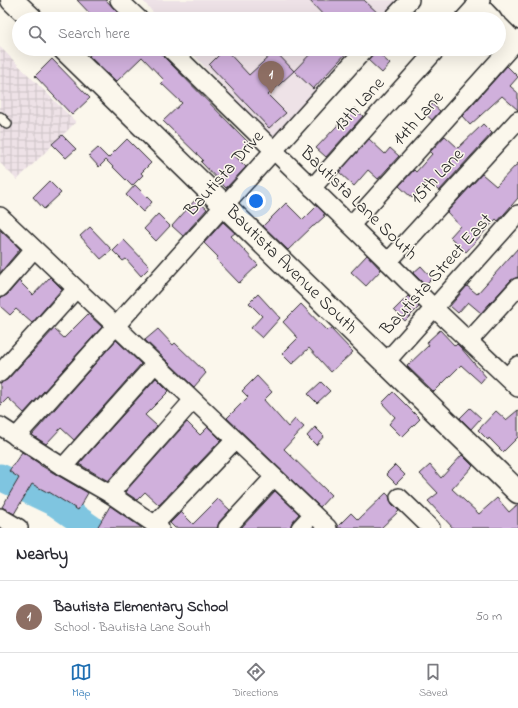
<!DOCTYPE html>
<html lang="en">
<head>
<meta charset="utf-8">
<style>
	:root { --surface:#fff; --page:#f7f7f7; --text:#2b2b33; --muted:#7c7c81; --line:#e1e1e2; --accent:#1f6fb2 }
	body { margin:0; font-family:"Indie Flower",sans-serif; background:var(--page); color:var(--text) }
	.you { position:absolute; left:256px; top:201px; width:14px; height:14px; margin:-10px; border:3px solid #fff; border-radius:50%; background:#1a73e8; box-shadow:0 0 0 6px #1a73e833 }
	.badge { display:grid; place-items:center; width:26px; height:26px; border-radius:50%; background:var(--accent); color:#fff; font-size:13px; font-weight:700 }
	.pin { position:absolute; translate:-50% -33px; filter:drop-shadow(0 1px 2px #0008) }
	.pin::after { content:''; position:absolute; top:21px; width:14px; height:12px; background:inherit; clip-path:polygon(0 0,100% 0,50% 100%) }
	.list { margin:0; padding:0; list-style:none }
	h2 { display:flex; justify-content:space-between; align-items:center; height:52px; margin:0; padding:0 16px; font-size:17px }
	h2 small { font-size:13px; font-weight:400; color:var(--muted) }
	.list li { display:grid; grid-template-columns:26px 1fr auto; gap:12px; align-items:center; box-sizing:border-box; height:72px; padding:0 16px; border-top:1px solid var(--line) }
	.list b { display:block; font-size:15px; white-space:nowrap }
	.list p { margin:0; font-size:13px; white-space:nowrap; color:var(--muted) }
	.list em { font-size:13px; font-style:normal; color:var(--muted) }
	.icon { flex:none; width:22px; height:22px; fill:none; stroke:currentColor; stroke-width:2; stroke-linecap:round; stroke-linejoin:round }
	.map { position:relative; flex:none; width:518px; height:528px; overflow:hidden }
	.search { position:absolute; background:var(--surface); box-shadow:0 4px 16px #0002; left:12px; right:12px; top:12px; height:44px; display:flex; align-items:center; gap:10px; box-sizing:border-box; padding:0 14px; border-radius:22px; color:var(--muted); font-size:15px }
	.sheet { height:124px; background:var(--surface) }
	nav { display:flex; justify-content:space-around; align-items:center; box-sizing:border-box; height:56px; border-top:1px solid var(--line); background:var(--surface); font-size:11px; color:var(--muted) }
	nav a { display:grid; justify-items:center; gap:2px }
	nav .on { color:var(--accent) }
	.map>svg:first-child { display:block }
	.built { fill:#eee2e7 }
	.industrial { fill:url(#industrial-grid) }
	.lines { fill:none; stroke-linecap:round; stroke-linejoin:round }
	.river { stroke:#7fc5e0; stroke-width:27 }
	.building { fill:#d0b0dc; stroke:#2b2b2b }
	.lane-casing { stroke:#2b2b2b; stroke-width:12 }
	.street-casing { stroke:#2b2b2b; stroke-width:20 }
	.secondary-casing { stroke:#2b2b2b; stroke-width:25 }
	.lane { stroke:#fbf7ec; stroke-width:9 }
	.street { stroke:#fbf7ec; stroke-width:17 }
	.secondary { stroke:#fbf7ec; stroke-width:22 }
	.labels { text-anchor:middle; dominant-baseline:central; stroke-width:3; stroke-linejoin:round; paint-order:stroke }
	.street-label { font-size:18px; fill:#2b2b2b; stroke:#fbf7ec }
</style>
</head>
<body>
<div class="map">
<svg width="518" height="528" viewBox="0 0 518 528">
	<defs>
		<pattern id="industrial-grid" width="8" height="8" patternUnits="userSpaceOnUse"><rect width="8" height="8" fill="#eee2e7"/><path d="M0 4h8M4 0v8" fill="none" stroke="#ccc2c6"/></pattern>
	</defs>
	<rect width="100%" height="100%" fill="#fbf7ec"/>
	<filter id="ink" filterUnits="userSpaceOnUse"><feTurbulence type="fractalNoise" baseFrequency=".025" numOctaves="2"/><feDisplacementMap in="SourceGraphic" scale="8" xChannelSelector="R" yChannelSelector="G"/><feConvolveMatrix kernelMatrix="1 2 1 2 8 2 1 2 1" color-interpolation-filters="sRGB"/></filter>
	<g filter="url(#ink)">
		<!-- built -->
		<g class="built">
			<polygon points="142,0 396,0 396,1 379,19 159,19"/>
			<polygon points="188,49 352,49 272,138"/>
		</g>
		<!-- industrial -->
		<polygon class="industrial" points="0,47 76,122 17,180 0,163"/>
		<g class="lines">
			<!-- river -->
			<polyline class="river" points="0,477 55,503 91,528"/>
		</g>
		<!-- building -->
		<g class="building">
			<polygon points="77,0 106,0 118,13 112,19 95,19"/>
			<polygon points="309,0 364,0 382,17 382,19 327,19"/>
			<polygon points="96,49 157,49 163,56 249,143 235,156 246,167 226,188 201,162 203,160 163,121 182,103 161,83 164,80 142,57 116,82 89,56"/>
			<polygon points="225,49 249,75 275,51 294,71 268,95 286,113 269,128 209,65"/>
			<polygon points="315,49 350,49 313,89 294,71"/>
			<polygon points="375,50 390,64 382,73 368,60"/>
			<polygon points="52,59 90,98 72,115 35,76"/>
			<polygon points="507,66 518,77 510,86 518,93 518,110 502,96 470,125 462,116"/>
			<polygon points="432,104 440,111 432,120 424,113"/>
			<polygon points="354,108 363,116 326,157 316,148"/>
			<polygon points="483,124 492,133 439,191 428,181 412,198 399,186 414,170 416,172 432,154 430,152 445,136 458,148"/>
			<polygon points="62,135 76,149 66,158 52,144"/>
			<polygon points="127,139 151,163 141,173 143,175 132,186 106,160 99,167 89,156 98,148 108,158"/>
			<polygon points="369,139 385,154 390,148 399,156 378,179 368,170 354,186 339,172"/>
			<polygon points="518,163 518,198 498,221 496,219 466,252 450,237 460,226 447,212 482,174 496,186"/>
			<polygon points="49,181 61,193 44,209 33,197"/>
			<polygon points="135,185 152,202 143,212 126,195"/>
			<polygon points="196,199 207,209 183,236 172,226"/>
			<polygon points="286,203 303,220 317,206 325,214 323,215 325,216 314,226 313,226 288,250 263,226"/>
			<polygon points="158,214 170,226 156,241 144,229"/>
			<polygon points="223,222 235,233 231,236 258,265 239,283 216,259 218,257 204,243"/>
			<polygon points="90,227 112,250 101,259 80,236"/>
			<polygon points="0,230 20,249 0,273"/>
			<polygon points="124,240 150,267 141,276 126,259 123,261 113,251"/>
			<polygon points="518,248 518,277 511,280 481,313 468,302 458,313 450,306 467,286 477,294"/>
			<polygon points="367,255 381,270 366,286 351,272"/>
			<polygon points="421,266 432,278 425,285 413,273"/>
			<polygon points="50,277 62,289 32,323 16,309 10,315 0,306 0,298 7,295 19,281 33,295"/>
			<polygon points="258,294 280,318 262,338 251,328 262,316 249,303"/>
			<polygon points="408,296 419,307 405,321 394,310"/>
			<polygon points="301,304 327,331 330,328 353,352 331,372 309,348 292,364 282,354 298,338 283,322"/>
			<polygon points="88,314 102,327 24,413 8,398 0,406 0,383 7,380 54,329 64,338"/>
			<polygon points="158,329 173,345 175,343 206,373 194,387 145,340"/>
			<polygon points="440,330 455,346 457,344 461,348 486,377 481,383 461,365 434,392 407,366 429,345 427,342"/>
			<polygon points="116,340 141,364 74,440 61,428 46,444 32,435"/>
			<polygon points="257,376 272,392 264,400 288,427 295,419 304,427 284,449 331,495 320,507 227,418 248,397 242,391"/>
			<polygon points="156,378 169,391 145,415 157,426 108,481 79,464"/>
			<polygon points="321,382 330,391 317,403 308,394"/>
			<polygon points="393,392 420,419 402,437 389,424 395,417 382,403"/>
			<polygon points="470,408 481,418 471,429 460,418"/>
			<polygon points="518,410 518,437 503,452 489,438 488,440 478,430 496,411 506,420"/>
			<polygon points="187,422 200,435 208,427 221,440 159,505 145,492 137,500 125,492"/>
			<polygon points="315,427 324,436 316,445 307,436"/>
			<polygon points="22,452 40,464 40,465 88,493 78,510 49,492 49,493 32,484 14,514 2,507 19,478 9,471"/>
			<polygon points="462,455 473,466 452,489 479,514 497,498 509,512 518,504 518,528 453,528 428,501 438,493 420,474 430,465 441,478"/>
			<polygon points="395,465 405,475 396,484 386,474"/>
			<polygon points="275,491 299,514 292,522 290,528 241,528"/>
			<polygon points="386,493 389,496 390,500 392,504 399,511 381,528 338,528 338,526 351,513 358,520"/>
			<polygon points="218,499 230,510 219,522 217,528 175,528 170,523 181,512 193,524"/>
			<polygon points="110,506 142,528 97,528"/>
		</g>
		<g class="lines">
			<defs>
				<polyline id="lane" points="0,117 7,124"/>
				<g id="street">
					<polyline points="119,0 139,19"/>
					<polyline points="475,0 493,19"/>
					<polyline points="392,19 410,0"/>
					<polyline points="464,19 481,0"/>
					<polyline points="499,25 518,44"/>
					<polyline points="170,49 388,262 434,308 518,388"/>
					<polyline points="312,188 437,49"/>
					<polyline points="0,216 328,528"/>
					<polyline points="351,225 518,39"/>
					<polyline points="388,262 518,120"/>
					<polyline points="0,288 34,249"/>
					<polyline points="469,341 518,287"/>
					<polyline points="385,363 518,214"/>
					<polyline points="0,373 76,289"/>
					<polyline points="507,377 518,365"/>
					<polyline points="0,426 63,467 110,494 160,528"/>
					<polyline points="16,437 365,49"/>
					<polyline points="63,467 155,364"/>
					<polyline points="110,494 193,400"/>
					<polyline points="399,497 431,528"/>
					<polyline points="0,517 19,528"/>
					<polyline points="154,525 235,440"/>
					<polyline points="227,528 274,477"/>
					<polyline points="300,528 313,514"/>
				</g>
				<g id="secondary">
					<polyline points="12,0 32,19"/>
					<path id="s1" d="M64 49 518 492"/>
				</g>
			</defs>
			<!-- lane casing -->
			<use href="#lane" class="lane-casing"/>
			<!-- street casing -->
			<use href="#street" class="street-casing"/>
			<!-- secondary casing -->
			<use href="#secondary" class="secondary-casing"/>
			<!-- lane -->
			<use href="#lane" class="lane"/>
			<!-- street -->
			<use href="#street" class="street"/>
			<!-- secondary -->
			<use href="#secondary" class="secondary"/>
		</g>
	</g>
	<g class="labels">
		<!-- street labels -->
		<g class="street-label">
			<text transform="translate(360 105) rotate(-48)">13th Lane</text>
			<text transform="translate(419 119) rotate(-48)">14th Lane</text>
			<text transform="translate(225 174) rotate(-48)">Bautista Drive</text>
			<text transform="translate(438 177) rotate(-47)">15th Lane</text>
			<text transform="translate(358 204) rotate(44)">Bautista Lane South</text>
			<text stroke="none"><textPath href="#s1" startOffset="317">Bautista Avenue South</textPath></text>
			<text transform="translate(437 275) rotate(-48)">Bautista Street East</text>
		</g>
	</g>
</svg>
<div class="you"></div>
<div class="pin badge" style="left:271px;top:94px;background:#8d6e63">1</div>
<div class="search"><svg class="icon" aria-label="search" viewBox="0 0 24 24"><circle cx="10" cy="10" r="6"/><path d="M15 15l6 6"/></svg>Search here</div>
</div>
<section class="sheet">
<h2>Nearby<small></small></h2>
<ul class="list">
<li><span class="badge" style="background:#8d6e63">1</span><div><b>Bautista Elementary School</b><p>School · Bautista Lane South</p></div><em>50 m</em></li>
</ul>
</section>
<nav>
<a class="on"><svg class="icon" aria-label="map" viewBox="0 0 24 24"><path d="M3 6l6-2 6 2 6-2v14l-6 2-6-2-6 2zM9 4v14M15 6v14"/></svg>Map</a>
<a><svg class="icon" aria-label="directions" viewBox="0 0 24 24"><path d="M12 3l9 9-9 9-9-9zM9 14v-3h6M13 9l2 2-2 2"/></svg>Directions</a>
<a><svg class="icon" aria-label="saved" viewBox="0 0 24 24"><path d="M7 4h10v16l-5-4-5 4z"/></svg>Saved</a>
</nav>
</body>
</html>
